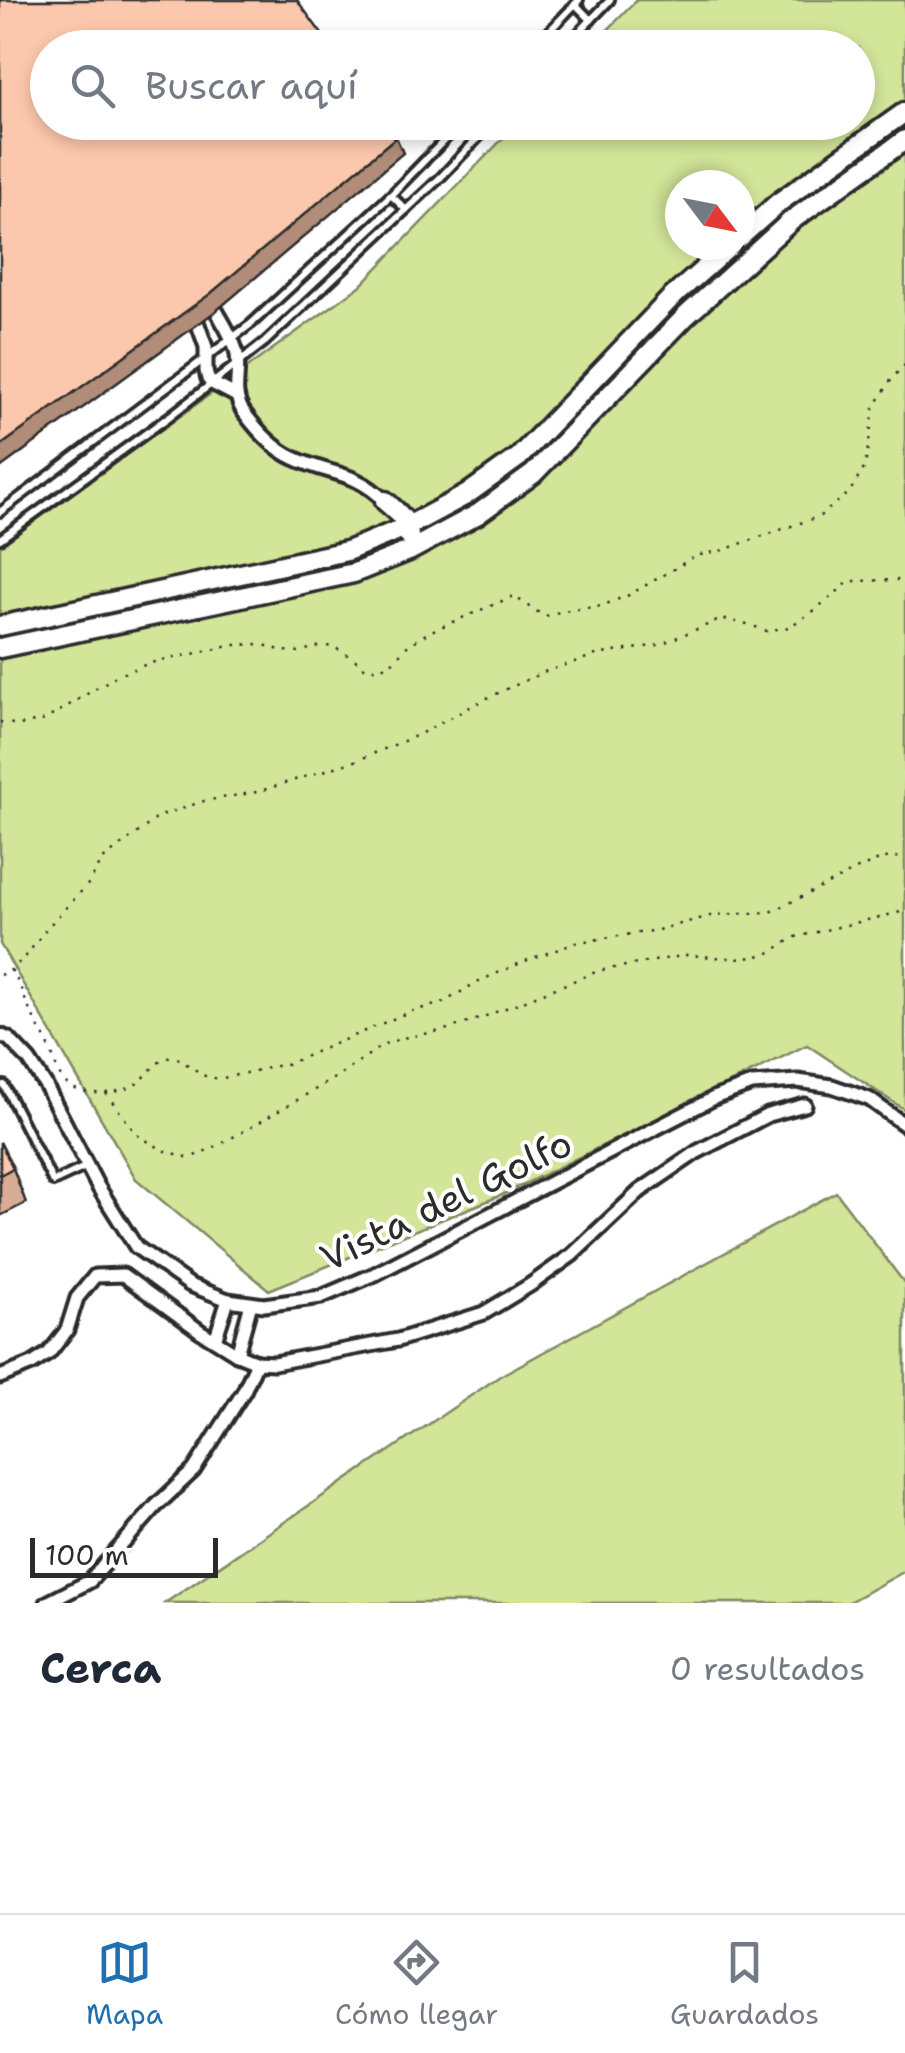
<!DOCTYPE html>
<html lang="es">
<head>
<meta charset="utf-8">
<style>
	:root { --surface:#fff; --page:#f2f2f3; --text:#1f2937; --muted:#747a83; --line:#e0e1e3; --accent:#1f6fb2 }
	body { margin:0; font-family:"Shantell Sans",sans-serif; background:var(--page); color:var(--text) }
	.compass { position:absolute; left:665px; top:170px; width:90px; height:90px; border-radius:50%; background:var(--surface); box-shadow:0 5px 15px #0003; rotate:122deg }
	.scale { position:absolute; left:30px; bottom:25px; width:188px; box-sizing:border-box; padding-left:10px; border:5px solid #2b2b2b; border-top:0; font-size:28px; line-height:35px; white-space:nowrap; color:#2b2b2b; -webkit-text-stroke:8px #fff; paint-order:stroke }
	.list { margin:0; padding:0; list-style:none }
	h2 { display:flex; justify-content:space-between; align-items:center; height:130px; margin:0; padding:0 40px; font-size:42px }
	h2 small { font-size:32px; font-weight:400; color:var(--muted) }
	.icon { flex:none; width:55px; height:55px; fill:none; stroke:currentColor; stroke-width:2; stroke-linecap:round; stroke-linejoin:round }
	.map { position:relative; flex:none; width:905px; height:1603px; overflow:hidden }
	.search { position:absolute; background:var(--surface); box-shadow:0 5px 15px #0003; left:30px; right:30px; top:30px; height:110px; display:flex; align-items:center; gap:25px; box-sizing:border-box; padding:0 35px; border-radius:55px; color:var(--muted); font-size:38px }
	.sheet { height:310px; background:var(--surface) }
	nav { display:flex; justify-content:space-around; align-items:center; box-sizing:border-box; height:140px; border-top:2px solid var(--line); background:var(--surface); font-size:28px; color:var(--muted) }
	nav a { display:grid; justify-items:center; gap:5px }
	nav .on { color:var(--accent) }
	.map>svg:first-child { display:block }
	.green { fill:#d2e599; stroke:#7e8862; stroke-width:2.5; fill-rule:evenodd }
	.lines { fill:none; stroke-linecap:round; stroke-linejoin:round }
	.service-casing { stroke:#2b2b2b; stroke-width:14 }
	.minor-casing { stroke:#2b2b2b; stroke-width:19 }
	.secondary-casing { stroke:#2b2b2b; stroke-width:25 }
	.path { stroke:#2b2b2b; stroke-width:2.5; stroke-dasharray:2.5 8; stroke-linecap:butt }
	.service { stroke:#fff; stroke-width:6 }
	.minor { stroke:#fff; stroke-width:11 }
	.secondary { stroke:#fff; stroke-width:18 }
	.wall { fill:#d9ac95; stroke:#2b2b2b; stroke-width:2.5 }
	.shaded-wall { fill:#b08c79; stroke:#2b2b2b; stroke-width:2.5 }
	.building { fill:#fcc8ad; stroke:#2b2b2b; stroke-width:2.5 }
	.labels { text-anchor:middle; dominant-baseline:central; stroke-width:8; stroke-linejoin:round; paint-order:stroke }
	.street-label { font-size:38px; fill:#2b2b2b; stroke:#fff }
</style>
</head>
<body>
<div class="map">
<svg width="905" height="1603" viewBox="0 0 905 1603">
	<rect width="100%" height="100%" fill="#fff"/>
	<filter id="ink" filterUnits="userSpaceOnUse"><feTurbulence type="fractalNoise" baseFrequency=".01" numOctaves="2"/><feDisplacementMap in="SourceGraphic" scale="20" xChannelSelector="R" yChannelSelector="G"/><feConvolveMatrix kernelMatrix="1 2 1 2 8 2 1 2 1" color-interpolation-filters="sRGB"/></filter>
	<g filter="url(#ink)">
		<!-- green -->
		<g class="green">
			<path d="M637 0H905V1110L807 1045 502 1195 269 1290 136 1179 0 944V546L360 286 518 123 858 122V48L591 47ZM680 185H740V245H680Z"/>
			<polygon points="836,1192 905,1284 905,1571 847,1603 165,1603 500,1376"/>
		</g>
		<g class="lines">
			<defs>
				<g id="service">
					<polyline points="575,4 591,20"/>
					<polyline points="533,48 579,0"/>
					<polyline points="564,48 610,0"/>
					<polyline points="391,195 406,210"/>
					<polyline points="0,512 251,324 391,195 462,122"/>
					<polyline points="0,539 170,416 265,342 441,177 493,122"/>
					<polyline points="4,1085 53,1182 87,1166"/>
				</g>
				<g id="minor">
					<path d="M211 301C219 317 231 333 236 350 242 372 230 391 243 411 256 429 274 449 294 458 331 476 354 470 385 501"/>
					<polyline points="194,313 206,347 206,371 208,379 212,383 235,395"/>
					<polyline points="0,1035 9,1039 29,1060 46,1086 97,1185 136,1247 190,1285 228,1300 264,1305 321,1297 375,1274 716,1097 752,1084 798,1081 832,1086 869,1099 905,1125"/>
					<polyline points="215,1340 228,1300"/>
					<polyline points="237,1354 251,1304"/>
					<polyline points="0,1377 32,1364 49,1353 67,1330 77,1298 95,1276 123,1275 200,1331 237,1354 257,1362 274,1363 398,1340 484,1313 530,1285 572,1255 640,1191 697,1152 768,1115 805,1105"/>
					<polyline points="47,1603 90,1581 156,1506 194,1470 244,1391 257,1362"/>
				</g>
				<g id="secondary">
					<polyline points="740,237 778,203 905,112"/>
					<path d="M385 501C397 512 408 519 409 536"/>
					<polyline points="0,626 347,551 408,526 466,495 519,457 670,299 731,245"/>
					<polyline points="0,648 354,573 409,551 478,514 533,474 686,316 792,220 905,140"/>
				</g>
			</defs>
			<!-- service casing -->
			<use href="#service" class="service-casing"/>
			<!-- minor casing -->
			<use href="#minor" class="minor-casing"/>
			<!-- secondary casing -->
			<use href="#secondary" class="secondary-casing"/>
			<!-- path -->
			<g class="path">
				<polyline points="0,722 20,725 45,720 116,676 150,663 235,645 261,644 283,651 299,652 316,647 332,646 353,658 367,669 380,669 394,661 406,647 429,632 514,596 532,609 546,616 562,611 601,606 629,595 696,556 723,550 820,516 849,493 865,467 874,408 893,377 905,365"/>
				<path d="M11 970C22 986 25 1003 34 1019 40 1031 48 1042 52 1054 56 1064 57 1074 65 1082 78 1097 114 1095 131 1087 150 1078 149 1062 174 1056L205 1076 219 1079 290 1063 409 1012 443 1003 477 982 530 959 579 942 658 930 714 915 771 912 862 867 884 858 905 857"/>
				<polyline points="0,975 11,970 26,956 46,929 89,883 103,859 160,816 204,801 257,792 358,760 418,735 485,699 544,672 596,655 658,645 722,619 747,624 767,631 789,627 815,610 850,581 905,580"/>
				<polyline points="106,1093 137,1135 163,1150 190,1158 215,1147 253,1126 338,1076 384,1044 407,1037 441,1031 471,1022 598,971 687,955 742,959 767,954 796,937 905,911"/>
			</g>
			<!-- service -->
			<use href="#service" class="service"/>
			<!-- minor -->
			<use href="#minor" class="minor"/>
			<!-- secondary -->
			<use href="#secondary" class="secondary"/>
		</g>
		<!-- wall -->
		<polygon class="wall" points="0,1142 13,1168 26,1203 0,1216"/>
		<!-- shaded-wall -->
		<polygon class="shaded-wall" points="396,137 403,153 216,311 0,468 0,446"/>
		<!-- building -->
		<g class="building">
			<polygon points="0,0 297,0 332,48 48,48 48,122 386,122 396,137 210,294 0,446"/>
			<polygon points="0,1142 13,1168 0,1175"/>
		</g>
	</g>
	<g class="labels">
		<!-- street labels -->
		<g class="street-label">
			<text transform="translate(446 1200) rotate(-26)">Vista del Golfo</text>
		</g>
	</g>
</svg>
<svg class="compass" viewBox="-18 -18 36 36"><path d="M0-13l5 13h-10z" fill="#e53935"/><path d="M0 13l5-13h-10z" fill="#747a83"/></svg>
<div class="scale">100 m</div>
<div class="search"><svg class="icon" aria-label="search" viewBox="0 0 24 24"><circle cx="10" cy="10" r="6"/><path d="M15 15l6 6"/></svg>Buscar aquí</div>
</div>
<section class="sheet">
<h2>Cerca<small>0 resultados</small></h2>
<ul class="list">
</ul>
</section>
<nav>
<a class="on"><svg class="icon" aria-label="map" viewBox="0 0 24 24"><path d="M3 6l6-2 6 2 6-2v14l-6 2-6-2-6 2zM9 4v14M15 6v14"/></svg>Mapa</a>
<a><svg class="icon" aria-label="directions" viewBox="0 0 24 24"><path d="M12 3l9 9-9 9-9-9zM9 14v-3h6M13 9l2 2-2 2"/></svg>Cómo llegar</a>
<a><svg class="icon" aria-label="saved" viewBox="0 0 24 24"><path d="M7 4h10v16l-5-4-5 4z"/></svg>Guardados</a>
</nav>
</body>
</html>
